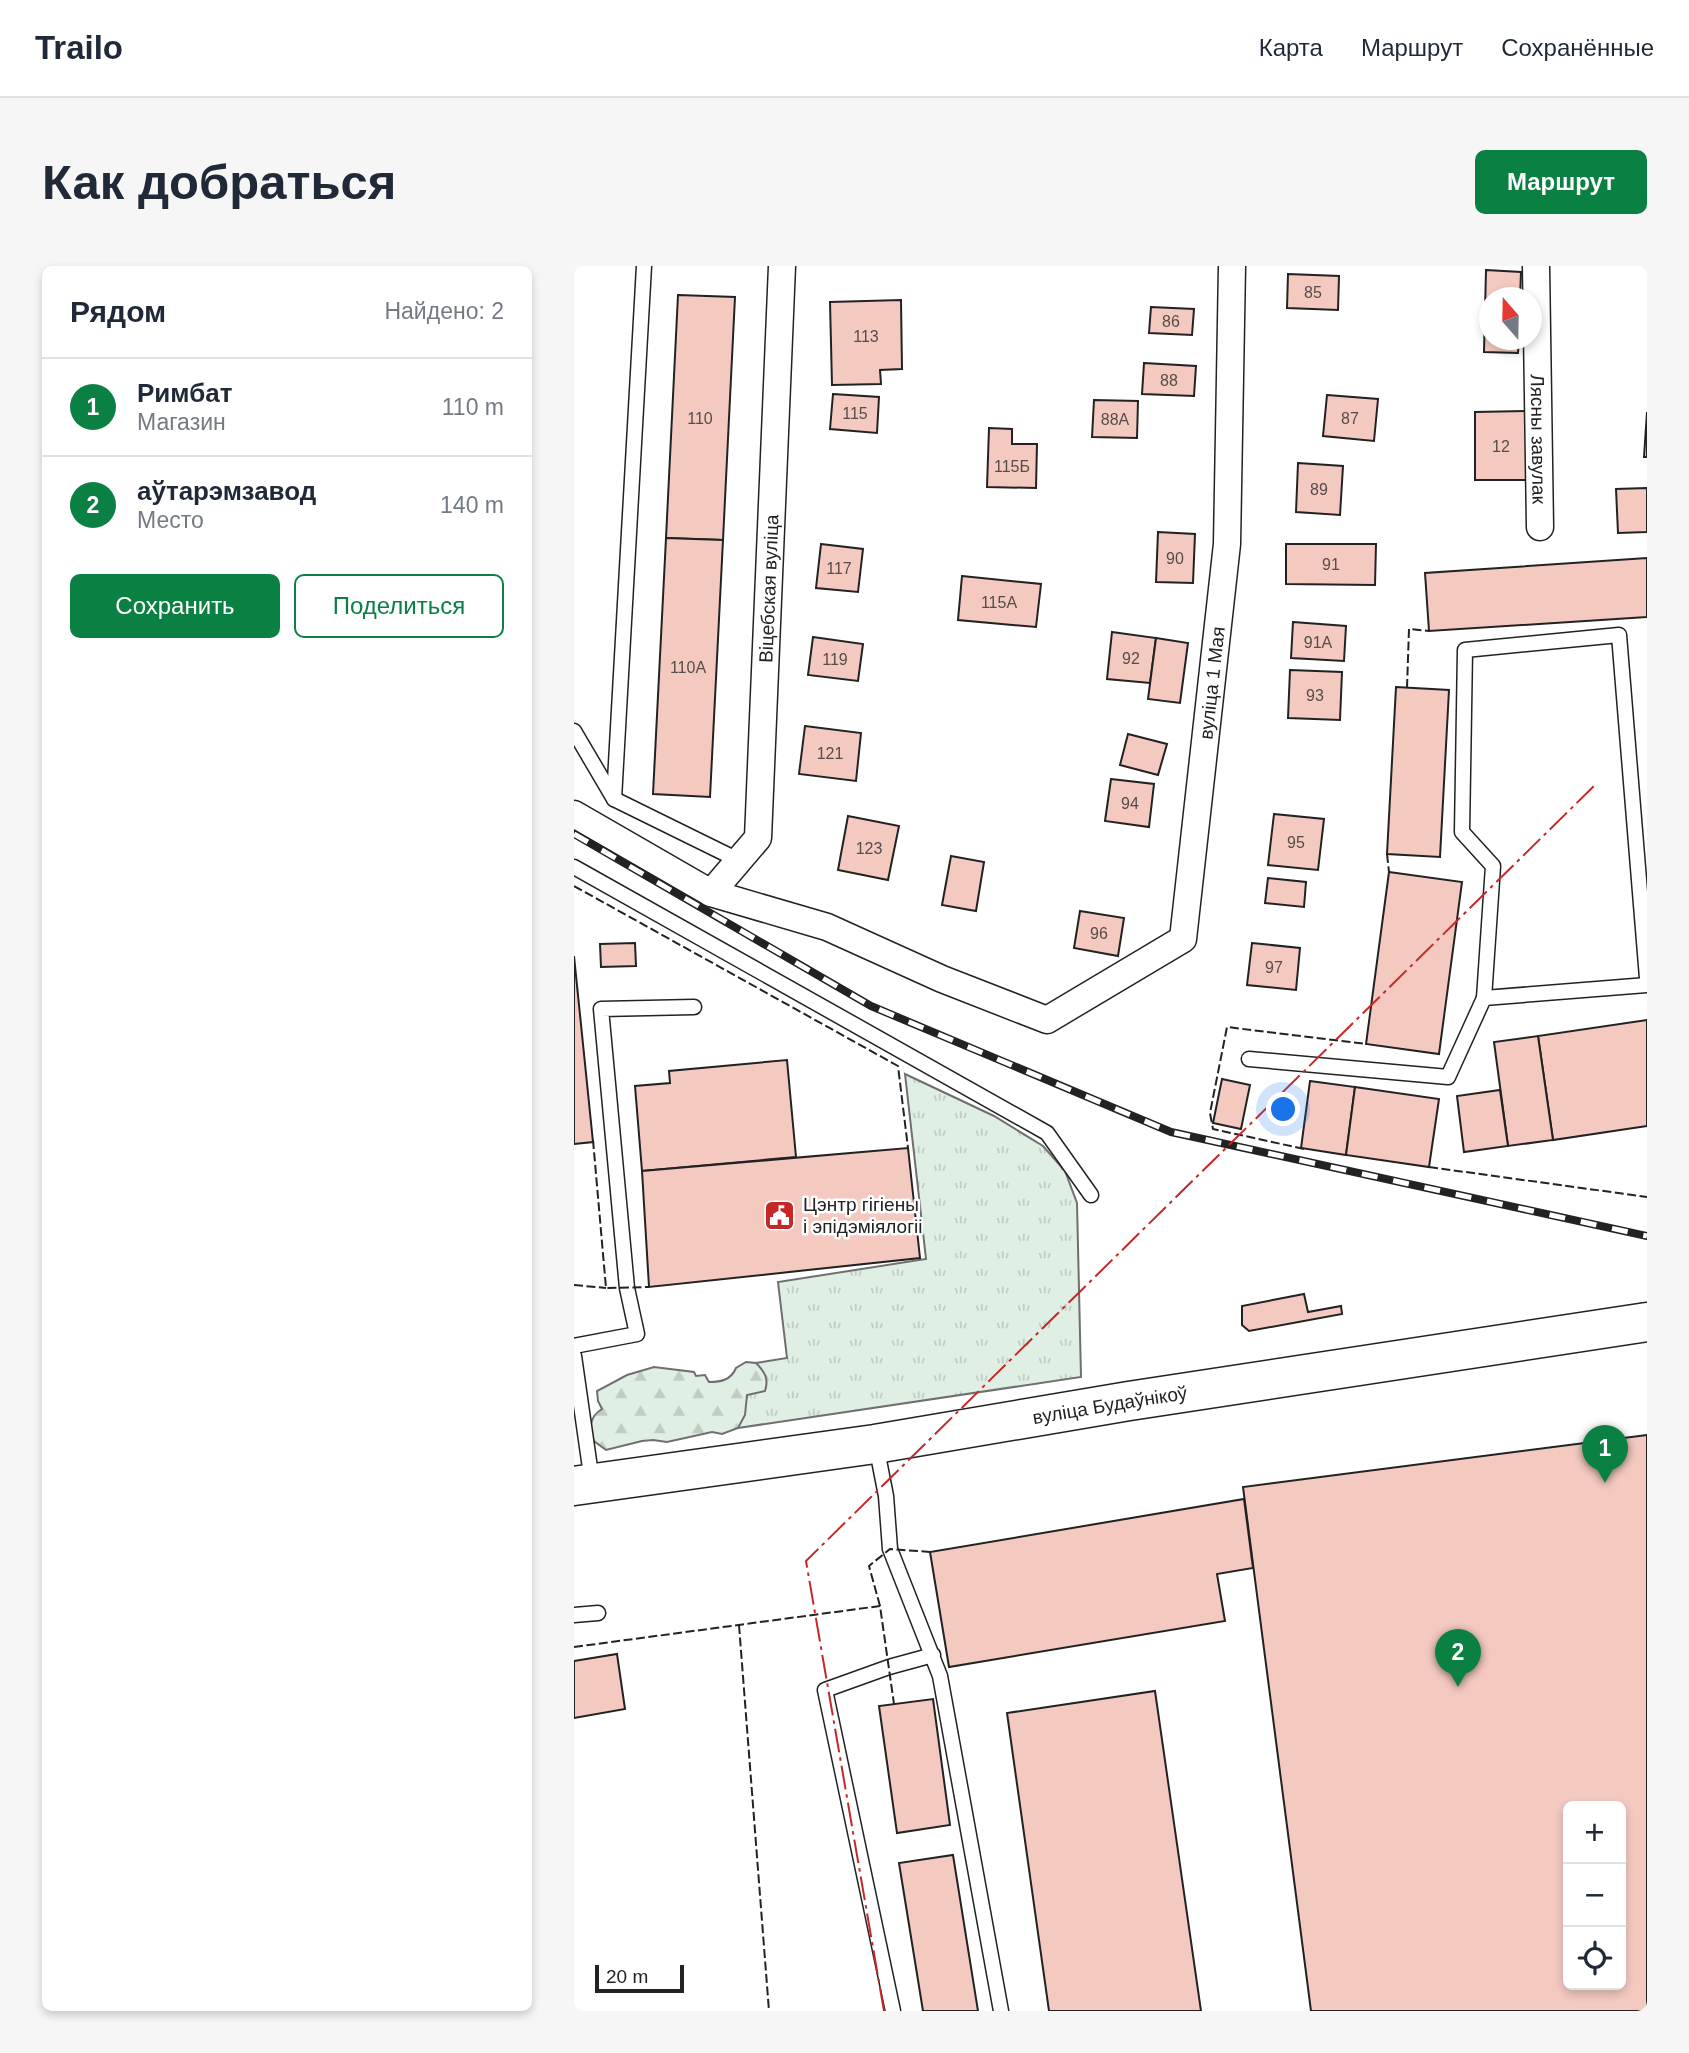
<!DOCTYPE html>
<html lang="ru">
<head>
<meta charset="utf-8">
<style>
	:root { --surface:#fff; --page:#f6f6f7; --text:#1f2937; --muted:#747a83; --line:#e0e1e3; --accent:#0b8043 }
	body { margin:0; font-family:Helvetica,sans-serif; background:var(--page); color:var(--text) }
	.controls { position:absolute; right:21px; bottom:21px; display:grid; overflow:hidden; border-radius:10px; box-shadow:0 4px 10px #0003 }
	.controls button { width:63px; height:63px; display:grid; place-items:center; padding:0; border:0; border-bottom:2px solid var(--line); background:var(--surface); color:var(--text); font:35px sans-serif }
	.compass { position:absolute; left:905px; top:21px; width:63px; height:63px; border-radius:50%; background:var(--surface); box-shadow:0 4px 10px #0003; rotate:340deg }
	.scale { position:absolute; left:21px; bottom:18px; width:89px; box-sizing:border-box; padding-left:7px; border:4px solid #222; border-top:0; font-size:19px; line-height:24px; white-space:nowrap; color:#222; -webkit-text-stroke:5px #fff; paint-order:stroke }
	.you { position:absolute; left:710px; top:844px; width:24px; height:24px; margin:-18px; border:5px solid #fff; border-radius:50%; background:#1a73e8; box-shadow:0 0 0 10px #1a73e833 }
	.badge { display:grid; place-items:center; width:46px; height:46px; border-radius:50%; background:var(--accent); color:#fff; font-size:23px; font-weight:700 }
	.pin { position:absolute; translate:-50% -58px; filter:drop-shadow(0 2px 4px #0008) }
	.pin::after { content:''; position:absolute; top:37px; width:24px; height:21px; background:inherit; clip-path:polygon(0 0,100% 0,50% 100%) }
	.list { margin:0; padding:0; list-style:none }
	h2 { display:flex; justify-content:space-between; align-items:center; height:91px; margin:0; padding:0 28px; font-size:30px }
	h2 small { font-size:23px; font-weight:400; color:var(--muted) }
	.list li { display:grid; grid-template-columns:46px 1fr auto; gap:21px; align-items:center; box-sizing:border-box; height:98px; padding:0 28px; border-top:2px solid var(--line) }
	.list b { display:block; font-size:26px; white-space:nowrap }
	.list p { margin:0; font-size:23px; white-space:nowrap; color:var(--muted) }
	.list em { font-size:23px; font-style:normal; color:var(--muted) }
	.actions { display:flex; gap:14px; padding:21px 28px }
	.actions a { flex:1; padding:16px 0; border:2px solid var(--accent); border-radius:10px; text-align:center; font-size:24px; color:var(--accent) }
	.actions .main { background:var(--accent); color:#fff }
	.icon { flex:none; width:38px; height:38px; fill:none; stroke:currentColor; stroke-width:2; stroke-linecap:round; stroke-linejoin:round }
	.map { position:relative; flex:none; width:1073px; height:1745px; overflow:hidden; border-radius:10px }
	header { display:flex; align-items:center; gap:42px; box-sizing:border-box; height:98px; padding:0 35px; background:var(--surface); border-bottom:2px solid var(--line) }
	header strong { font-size:33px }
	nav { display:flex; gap:38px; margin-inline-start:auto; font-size:24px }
	.intro { display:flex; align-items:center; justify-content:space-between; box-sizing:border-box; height:168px; padding:0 42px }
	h1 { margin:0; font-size:49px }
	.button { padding:18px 32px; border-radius:10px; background:var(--accent); color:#fff; font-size:24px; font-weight:700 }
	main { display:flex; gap:42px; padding:0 42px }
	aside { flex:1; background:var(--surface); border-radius:10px; box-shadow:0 4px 10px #0003 }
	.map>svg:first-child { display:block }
	.grass { fill:url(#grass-tufts); stroke:#6f6f6f; stroke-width:2 }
	.forest { fill:url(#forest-firs); stroke:#6f6f6f; stroke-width:2 }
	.building { fill:#f3c9c0; stroke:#222; stroke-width:2; fill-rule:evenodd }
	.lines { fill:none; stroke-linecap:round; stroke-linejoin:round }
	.service-casing { stroke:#222; stroke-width:17 }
	.minor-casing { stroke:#222; stroke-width:29 }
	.secondary-casing { stroke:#222; stroke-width:41 }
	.service { stroke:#fff; stroke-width:14 }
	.minor { stroke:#fff; stroke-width:26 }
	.secondary { stroke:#fff; stroke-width:38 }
	.rail-casing { stroke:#222; stroke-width:8 }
	.rail { stroke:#fff; stroke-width:5; stroke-dasharray:16; stroke-linecap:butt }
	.fence { stroke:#222; stroke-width:2; stroke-dasharray:9 3.5; stroke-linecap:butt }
	.power { stroke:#c62828; stroke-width:2; stroke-dasharray:24 5 3.5 5; stroke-linecap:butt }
	.labels { text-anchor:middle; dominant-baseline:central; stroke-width:5; stroke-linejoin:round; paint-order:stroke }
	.number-label { font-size:16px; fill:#564c4a }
	.street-label { font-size:19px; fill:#222; stroke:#fff }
	.poi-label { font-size:19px; fill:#222; stroke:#fff; text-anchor:start }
</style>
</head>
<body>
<header>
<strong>Trailo</strong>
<nav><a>Карта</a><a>Маршрут</a><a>Сохранённые</a></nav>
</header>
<div class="intro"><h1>Как добраться</h1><a class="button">Маршрут</a></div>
<main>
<aside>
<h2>Рядом<small>Найдено: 2</small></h2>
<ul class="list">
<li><span class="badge">1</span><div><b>Римбат</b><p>Магазин</p></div><em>110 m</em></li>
<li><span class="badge">2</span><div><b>аўтарэмзавод</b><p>Место</p></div><em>140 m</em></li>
</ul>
<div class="actions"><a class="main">Сохранить</a><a>Поделиться</a></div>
</aside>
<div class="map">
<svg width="1073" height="1745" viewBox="0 0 1073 1745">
	<defs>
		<pattern id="grass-tufts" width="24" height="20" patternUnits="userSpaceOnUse" patternTransform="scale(1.75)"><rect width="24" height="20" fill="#e0efe3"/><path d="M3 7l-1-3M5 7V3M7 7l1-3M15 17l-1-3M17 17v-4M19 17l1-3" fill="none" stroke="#c0cdc2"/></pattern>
		<pattern id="forest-firs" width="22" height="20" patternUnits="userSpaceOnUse" patternTransform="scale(1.75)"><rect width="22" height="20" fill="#e0efe3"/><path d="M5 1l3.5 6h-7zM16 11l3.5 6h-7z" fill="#c0cdc2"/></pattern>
	</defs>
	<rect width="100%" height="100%" fill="#fff"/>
	<!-- grass -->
	<polygon class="grass" points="331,808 420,850 469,880 491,905 503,937 507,1111 164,1162 182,1097 213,1092 204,1016 352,993"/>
	<!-- forest -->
	<path class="forest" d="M172 1096 182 1097C191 1106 195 1113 191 1125L173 1129 171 1149 164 1162 148 1168 138 1166 93 1176 79 1174 68 1175 32 1184 20 1175C15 1162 15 1151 28 1143L24 1135 23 1125 53 1109 80 1101 120 1106 122 1110 131 1109 135 1116C147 1116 157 1114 162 1102Z"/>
	<!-- building -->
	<g class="building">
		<polygon points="912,4 947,6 946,32 916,32 916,74 945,74 944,87 910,86"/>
		<polygon points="714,8 765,10 764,44 713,42"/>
		<polygon points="104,29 161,31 149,274 92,272"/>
		<polygon points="327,34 328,103 306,104 307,118 258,119 256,36"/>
		<polygon points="577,41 620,43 618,69 575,67"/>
		<polygon points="570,97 622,100 620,130 568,128"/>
		<polygon points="259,128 305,131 303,167 256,163"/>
		<polygon points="753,129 804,133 800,175 749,170"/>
		<polygon points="520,134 564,135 563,172 518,171"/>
		<polygon points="953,145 953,214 901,214 901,146"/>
		<polygon points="1073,146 1073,191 1070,191"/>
		<polygon points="415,162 438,163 438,178 463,178 462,222 413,221"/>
		<polygon points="724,197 769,200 766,249 722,246"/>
		<polygon points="1073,222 1073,266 1044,267 1042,223"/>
		<polygon points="584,266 621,268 619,317 582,316"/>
		<polygon points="92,272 149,274 136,531 79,528"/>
		<polygon points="247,278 289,283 284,326 242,322"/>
		<polygon points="712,278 802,278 801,319 712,318"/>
		<polygon points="1073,292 1073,351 855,365 851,307"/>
		<polygon points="388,310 467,318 462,361 384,354"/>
		<polygon points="719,356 772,360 770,395 717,392"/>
		<polygon points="538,366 582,372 576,417 533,413"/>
		<polygon points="239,371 289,378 284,415 234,409"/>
		<polygon points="582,372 614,377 606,437 574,433"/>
		<polygon points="716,404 768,406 766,454 714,452"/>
		<polygon points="822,421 875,424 866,591 813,588"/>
		<polygon points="231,460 287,467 282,515 225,508"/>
		<polygon points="554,468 593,478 584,509 546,499"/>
		<polygon points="537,513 580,518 575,561 531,555"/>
		<polygon points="700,548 750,553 744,604 694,599"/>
		<polygon points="274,550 325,560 314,614 264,604"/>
		<polygon points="377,590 410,596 402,645 368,639"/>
		<polygon points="815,606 888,616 865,788 792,778"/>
		<polygon points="694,612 732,616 730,641 691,637"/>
		<polygon points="506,645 550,652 544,690 500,682"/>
		<polygon points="61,677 62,700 27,701 26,678"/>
		<polygon points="678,677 726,682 722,724 673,719"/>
		<polygon points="0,690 19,876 0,878"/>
		<polygon points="1073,754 1073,860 979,874 964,770"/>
		<polygon points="964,770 979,874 934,880 920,776"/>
		<polygon points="213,794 222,891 68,905 61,820 96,817 95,805"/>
		<polygon points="648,813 676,819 667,863 639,857"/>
		<polygon points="736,815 781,821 772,889 727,882"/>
		<polygon points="781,821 865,833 855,901 772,889"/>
		<polygon points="926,824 934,880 890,886 883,830"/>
		<polygon points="334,882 346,992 75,1021 68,905"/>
		<polygon points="730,1028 734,1046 767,1040 768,1048 675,1065 668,1059 668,1040"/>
		<path d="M1073 1169V1745H737L669 1221ZM994 1540H1047V1719H994Z"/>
		<polygon points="670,1233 679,1302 643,1308 651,1355 375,1401 356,1286"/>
		<polygon points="43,1388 51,1443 0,1452 0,1395"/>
		<polygon points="581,1425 627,1745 475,1745 433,1447"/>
		<polygon points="359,1433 376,1559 323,1567 305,1440"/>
		<polygon points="379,1589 404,1745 349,1745 325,1597"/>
	</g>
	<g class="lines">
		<defs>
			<g id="service">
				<polyline points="0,465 40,533 164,594"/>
				<polyline points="40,533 70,0"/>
				<polyline points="0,601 473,867 517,929"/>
				<polyline points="910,732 919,600 888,566 891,384 1045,369 1073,712"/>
				<polyline points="675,793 874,811 910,732 1073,719"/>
				<polyline points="0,1080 63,1068 53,1022 27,743 120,741"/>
				<polyline points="0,1090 18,1216"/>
				<polyline points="302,1179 312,1230 316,1283 366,1410 427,1745"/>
				<polyline points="0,1349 24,1347"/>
				<polyline points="319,1745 251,1424 315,1401 359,1389"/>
			</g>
			<g id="minor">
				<path id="s1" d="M962 0 966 261"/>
				<path id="s2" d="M0 548 137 627 253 661 368 713 473 754 609 673 653 278 658 0"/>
				<path id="s3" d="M137 627 184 572 208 0"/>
			</g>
			<g id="secondary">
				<path id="s4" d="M0 1220 301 1178 555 1135 1073 1056"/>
			</g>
		</defs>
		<!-- service casing -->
		<use href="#service" class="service-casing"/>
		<!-- minor casing -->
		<use href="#minor" class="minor-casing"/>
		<!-- secondary casing -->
		<use href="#secondary" class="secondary-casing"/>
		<!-- service -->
		<use href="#service" class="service"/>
		<!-- minor -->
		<use href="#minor" class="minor"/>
		<!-- secondary -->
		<use href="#secondary" class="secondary"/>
		<defs>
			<polyline id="rail" points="0,568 297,740 597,866 1073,970"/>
		</defs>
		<!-- rail casing -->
		<use href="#rail" class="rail-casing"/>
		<!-- rail -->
		<use href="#rail" class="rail"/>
		<!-- fence -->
		<g class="fence">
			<polyline points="833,422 835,363 855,365"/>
			<polyline points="813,588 815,606"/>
			<polyline points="0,620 324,800 334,882"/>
			<polyline points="19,874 32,1022 75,1021"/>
			<polyline points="730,883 639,863 636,847 653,761 792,778"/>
			<polyline points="855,901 1073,931"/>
			<polyline points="0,1019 32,1022"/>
			<polyline points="306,1340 295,1300 316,1283 356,1286"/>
			<polyline points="165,1359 195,1745"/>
			<polyline points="0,1381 306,1340 320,1438"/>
		</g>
		<!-- power -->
		<polyline class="power" points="310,1745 232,1295 1020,520"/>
	</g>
	<!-- icons -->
	<defs>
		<symbol id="civic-square" viewBox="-11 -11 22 22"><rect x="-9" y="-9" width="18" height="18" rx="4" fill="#c62828" stroke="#fff"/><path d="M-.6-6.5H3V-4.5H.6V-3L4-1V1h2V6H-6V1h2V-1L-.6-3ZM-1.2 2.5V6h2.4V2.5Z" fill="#fff"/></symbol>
	</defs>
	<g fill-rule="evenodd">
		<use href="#civic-square" x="188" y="932" width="35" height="35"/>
	</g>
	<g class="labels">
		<!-- number labels -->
		<g class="number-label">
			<text x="739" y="26">85</text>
			<text x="597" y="55">86</text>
			<text x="292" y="70">113</text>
			<text x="595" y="114">88</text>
			<text x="281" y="147">115</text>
			<text x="126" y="152">110</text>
			<text x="776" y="152">87</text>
			<text x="541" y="153">88А</text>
			<text x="927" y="180">12</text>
			<text x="438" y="200">115Б</text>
			<text x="745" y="223">89</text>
			<text x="601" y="292">90</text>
			<text x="757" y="298">91</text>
			<text x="265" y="302">117</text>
			<text x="425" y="336">115А</text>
			<text x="744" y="376">91А</text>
			<text x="557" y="392">92</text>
			<text x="261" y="393">119</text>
			<text x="114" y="401">110А</text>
			<text x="741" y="429">93</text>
			<text x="256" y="487">121</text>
			<text x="556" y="537">94</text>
			<text x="722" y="576">95</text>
			<text x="295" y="582">123</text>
			<text x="525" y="667">96</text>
			<text x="700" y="701">97</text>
		</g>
		<!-- street labels -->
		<g class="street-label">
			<text stroke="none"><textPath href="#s1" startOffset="173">Лясны завулак</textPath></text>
			<text stroke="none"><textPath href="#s3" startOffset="322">Віцебская вуліца</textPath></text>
			<text stroke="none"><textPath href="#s2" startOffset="934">вуліца 1 Мая</textPath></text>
			<text stroke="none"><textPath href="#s4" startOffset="542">вуліца Будаўнікоў</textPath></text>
		</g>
		<!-- poi labels -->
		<g class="poi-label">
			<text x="229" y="938">Цэнтр гігіены<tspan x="229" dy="22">і эпідэміялогіі</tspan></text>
		</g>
	</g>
</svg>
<div class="controls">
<button>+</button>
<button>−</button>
<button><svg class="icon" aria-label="locate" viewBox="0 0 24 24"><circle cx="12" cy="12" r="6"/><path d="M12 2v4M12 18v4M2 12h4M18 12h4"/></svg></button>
</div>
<svg class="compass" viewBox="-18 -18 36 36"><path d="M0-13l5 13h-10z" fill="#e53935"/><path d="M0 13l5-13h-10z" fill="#747a83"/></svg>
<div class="scale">20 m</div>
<div class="you"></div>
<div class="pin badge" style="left:1031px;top:1217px">1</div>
<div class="pin badge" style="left:884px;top:1421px">2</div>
</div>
</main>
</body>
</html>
